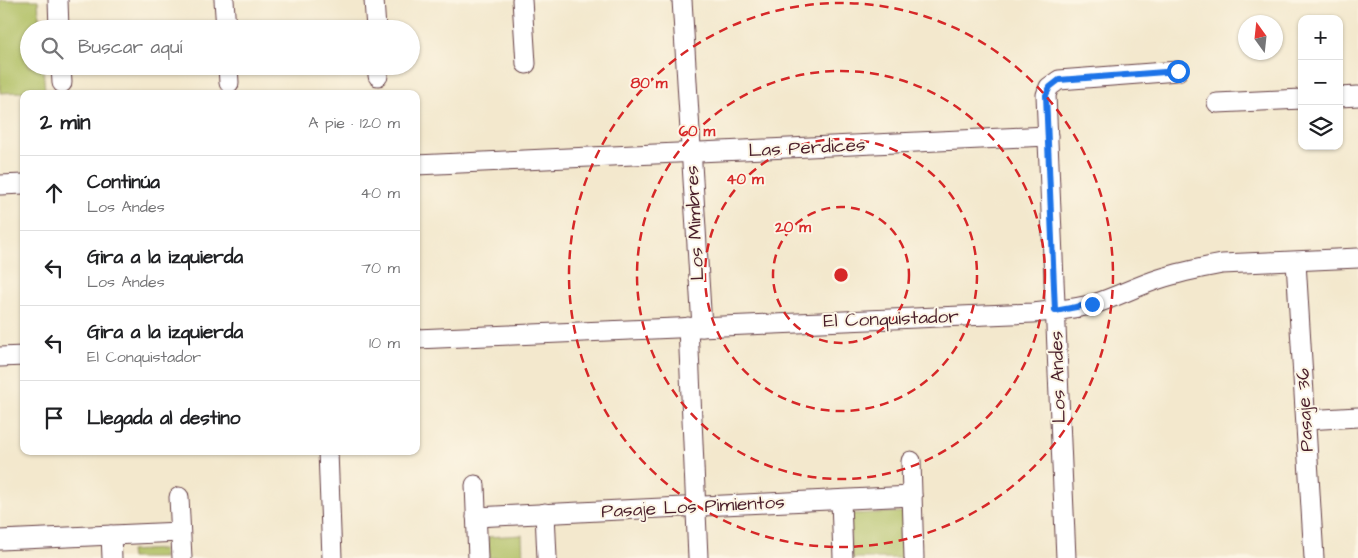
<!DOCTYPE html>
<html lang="es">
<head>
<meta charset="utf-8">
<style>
	:root { --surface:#fff; --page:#f6f6f6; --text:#202124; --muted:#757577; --line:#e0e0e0 }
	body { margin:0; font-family:"Architects Daughter",sans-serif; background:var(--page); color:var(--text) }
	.controls { position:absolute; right:15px; top:15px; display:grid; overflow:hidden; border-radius:10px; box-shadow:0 1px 4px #0004 }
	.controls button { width:45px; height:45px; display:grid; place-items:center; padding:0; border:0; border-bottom:1px solid var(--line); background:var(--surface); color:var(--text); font:25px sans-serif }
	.compass { position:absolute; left:1238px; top:15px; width:45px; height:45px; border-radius:50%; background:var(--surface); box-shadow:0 1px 4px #0004; rotate:345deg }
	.stop { position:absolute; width:15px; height:15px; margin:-11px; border:4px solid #1a73e8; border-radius:50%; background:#fff }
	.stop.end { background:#1a73e8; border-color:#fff; box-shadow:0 1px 5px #0008 }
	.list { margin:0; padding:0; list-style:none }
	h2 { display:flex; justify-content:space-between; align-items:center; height:65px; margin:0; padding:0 20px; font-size:21px }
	h2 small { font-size:16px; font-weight:400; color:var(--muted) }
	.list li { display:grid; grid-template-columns:32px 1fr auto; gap:15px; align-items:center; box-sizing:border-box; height:75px; padding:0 20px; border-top:1px solid var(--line) }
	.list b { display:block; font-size:19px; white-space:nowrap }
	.list p { margin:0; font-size:16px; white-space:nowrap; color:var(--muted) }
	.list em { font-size:16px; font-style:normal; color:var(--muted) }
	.icon { flex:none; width:28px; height:28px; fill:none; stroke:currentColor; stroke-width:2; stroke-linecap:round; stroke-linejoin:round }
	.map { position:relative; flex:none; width:1358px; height:558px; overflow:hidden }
	.search { position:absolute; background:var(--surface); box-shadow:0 1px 4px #0004; left:20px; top:20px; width:400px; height:55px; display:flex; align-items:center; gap:12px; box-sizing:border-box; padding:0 18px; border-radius:28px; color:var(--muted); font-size:19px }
	.panel { position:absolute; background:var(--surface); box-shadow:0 1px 4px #0004; left:20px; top:90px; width:400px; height:365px; border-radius:10px }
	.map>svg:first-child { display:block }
	.green { fill:#aebe61; stroke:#7c6e46 }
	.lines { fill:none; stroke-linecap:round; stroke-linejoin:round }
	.street-casing { stroke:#633d43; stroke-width:21 }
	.street { stroke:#fff; stroke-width:19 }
	.route { stroke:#1a73e8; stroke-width:6 }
	.ring { fill:none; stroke:#d62828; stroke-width:2.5; stroke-dasharray:9 6 }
	.labels { text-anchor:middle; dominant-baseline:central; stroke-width:4; stroke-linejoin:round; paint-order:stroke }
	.street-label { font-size:19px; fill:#4a1f2b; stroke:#fcf5e5 }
	.centre { fill:#d62828; stroke:#fcf5e5; stroke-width:2.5 }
	.ring-label { font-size:15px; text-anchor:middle; font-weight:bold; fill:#d62828; stroke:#fcf5e5; stroke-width:4; stroke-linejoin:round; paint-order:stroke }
</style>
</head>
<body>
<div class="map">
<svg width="1358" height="558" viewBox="0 0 1358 558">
	<rect width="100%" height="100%" fill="#fcf5e5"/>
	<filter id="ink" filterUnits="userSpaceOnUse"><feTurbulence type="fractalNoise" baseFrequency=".02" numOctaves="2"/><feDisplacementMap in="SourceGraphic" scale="10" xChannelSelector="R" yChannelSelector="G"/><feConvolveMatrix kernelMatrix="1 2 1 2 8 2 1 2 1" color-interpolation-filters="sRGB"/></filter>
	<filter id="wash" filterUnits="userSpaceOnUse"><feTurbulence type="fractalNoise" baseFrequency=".0096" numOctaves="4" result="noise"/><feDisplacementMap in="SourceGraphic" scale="20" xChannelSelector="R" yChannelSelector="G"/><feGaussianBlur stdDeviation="1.12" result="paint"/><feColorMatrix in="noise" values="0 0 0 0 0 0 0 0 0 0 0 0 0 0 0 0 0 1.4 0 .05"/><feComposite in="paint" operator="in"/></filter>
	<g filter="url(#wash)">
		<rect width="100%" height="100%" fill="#f3e8cd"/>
		<!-- green -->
		<g class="green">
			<polygon points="0,0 38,0 40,29 29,29 29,66 43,66 45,91 0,93"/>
			<polygon points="905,512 907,558 851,558 850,514"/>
			<polygon points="522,535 523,558 489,558 488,537"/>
			<polygon points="163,549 164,558 131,558 130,551"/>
		</g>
	</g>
	<g filter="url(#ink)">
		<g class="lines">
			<defs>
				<g id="street">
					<polyline points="58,0 59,29"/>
					<polyline points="224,0 226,29"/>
					<polyline points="374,0 376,29"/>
					<polyline points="522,0 526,64"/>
					<polyline points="682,0 702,327"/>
					<polyline points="61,66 62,83"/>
					<polyline points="228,66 229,83"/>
					<polyline points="378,66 378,76"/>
					<polyline points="1339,97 1358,96"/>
					<polyline points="1217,103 1302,99"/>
					<polyline points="416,165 1048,136"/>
					<polyline points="0,185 24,184"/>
					<polyline points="1296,262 1314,558"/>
					<polyline points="688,327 698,558"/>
					<path d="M416 339 1033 313C1053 311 1074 309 1094 304 1116 297 1137 286 1159 279 1180 272 1201 268 1222 264L1358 258"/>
					<polyline points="0,357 24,356"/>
					<polyline points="1306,420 1358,417"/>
					<polyline points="328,451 332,558"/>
					<polyline points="911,461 914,558"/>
					<polyline points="475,485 478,558"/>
					<polyline points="179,497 182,558"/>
					<polyline points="841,500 843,558"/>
					<polyline points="545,513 547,558"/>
					<polyline points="476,517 912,496"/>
					<polyline points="111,535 112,558"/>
					<polyline points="0,540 180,532"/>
					<polyline points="1066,558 1046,95 1049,87 1059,80 1178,71"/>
				</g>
			</defs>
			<!-- street casing -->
			<use href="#street" class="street-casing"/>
			<!-- street -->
			<use href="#street" class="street"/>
		</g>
	</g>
	<g class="lines" filter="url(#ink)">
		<!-- route -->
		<polyline class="route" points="1092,304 1055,311 1046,95 1050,87 1059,80 1178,71"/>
	</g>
	<!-- distance rings -->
	<g class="ring">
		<circle cx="841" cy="275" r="68"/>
		<circle cx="841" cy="275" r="136"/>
		<circle cx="841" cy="275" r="204"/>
		<circle cx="841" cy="275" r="272"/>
	</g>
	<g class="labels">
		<!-- street labels -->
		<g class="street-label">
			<text transform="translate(807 148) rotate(-3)">Las Perdices</text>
			<text transform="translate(695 223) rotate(-93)">Los Mimbres</text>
			<text transform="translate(891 319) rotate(-2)">El Conquistador</text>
			<text transform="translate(1058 377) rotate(-92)">Los Andes</text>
			<text transform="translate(1305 410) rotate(-93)">Pasaje 36</text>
			<text transform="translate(693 507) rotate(-3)">Pasaje Los Pimientos</text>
		</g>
	</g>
	<circle cx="841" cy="275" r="8" class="centre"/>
	<g class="ring-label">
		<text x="649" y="88">80 m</text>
		<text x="697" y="136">60 m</text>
		<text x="745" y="184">40 m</text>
		<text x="793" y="232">20 m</text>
	</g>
</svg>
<div class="controls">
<button>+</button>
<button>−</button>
<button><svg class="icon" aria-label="layers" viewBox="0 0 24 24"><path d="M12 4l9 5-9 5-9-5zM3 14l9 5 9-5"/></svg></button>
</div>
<svg class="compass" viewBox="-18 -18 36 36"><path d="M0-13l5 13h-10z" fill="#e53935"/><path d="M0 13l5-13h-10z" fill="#757577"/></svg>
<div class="stop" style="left:1178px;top:71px"></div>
<div class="stop end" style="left:1092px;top:304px"></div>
<div class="search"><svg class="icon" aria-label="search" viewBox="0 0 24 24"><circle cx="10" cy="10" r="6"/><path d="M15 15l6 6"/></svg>Buscar aquí</div>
<section class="panel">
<h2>2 min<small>A pie · 120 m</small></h2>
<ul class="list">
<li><svg class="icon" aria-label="ahead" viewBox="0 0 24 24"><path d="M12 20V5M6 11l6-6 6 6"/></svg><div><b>Continúa</b><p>Los Andes</p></div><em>40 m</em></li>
<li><svg class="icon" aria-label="left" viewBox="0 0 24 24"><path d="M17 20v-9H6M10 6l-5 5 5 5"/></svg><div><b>Gira a la izquierda</b><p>Los Andes</p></div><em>70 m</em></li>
<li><svg class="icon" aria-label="left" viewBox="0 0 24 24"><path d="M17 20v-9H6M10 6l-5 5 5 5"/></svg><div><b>Gira a la izquierda</b><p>El Conquistador</p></div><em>10 m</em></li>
<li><svg class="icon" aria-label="arrive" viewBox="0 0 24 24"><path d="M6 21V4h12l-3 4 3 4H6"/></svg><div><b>Llegada al destino</b></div></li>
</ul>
</section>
</div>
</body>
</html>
